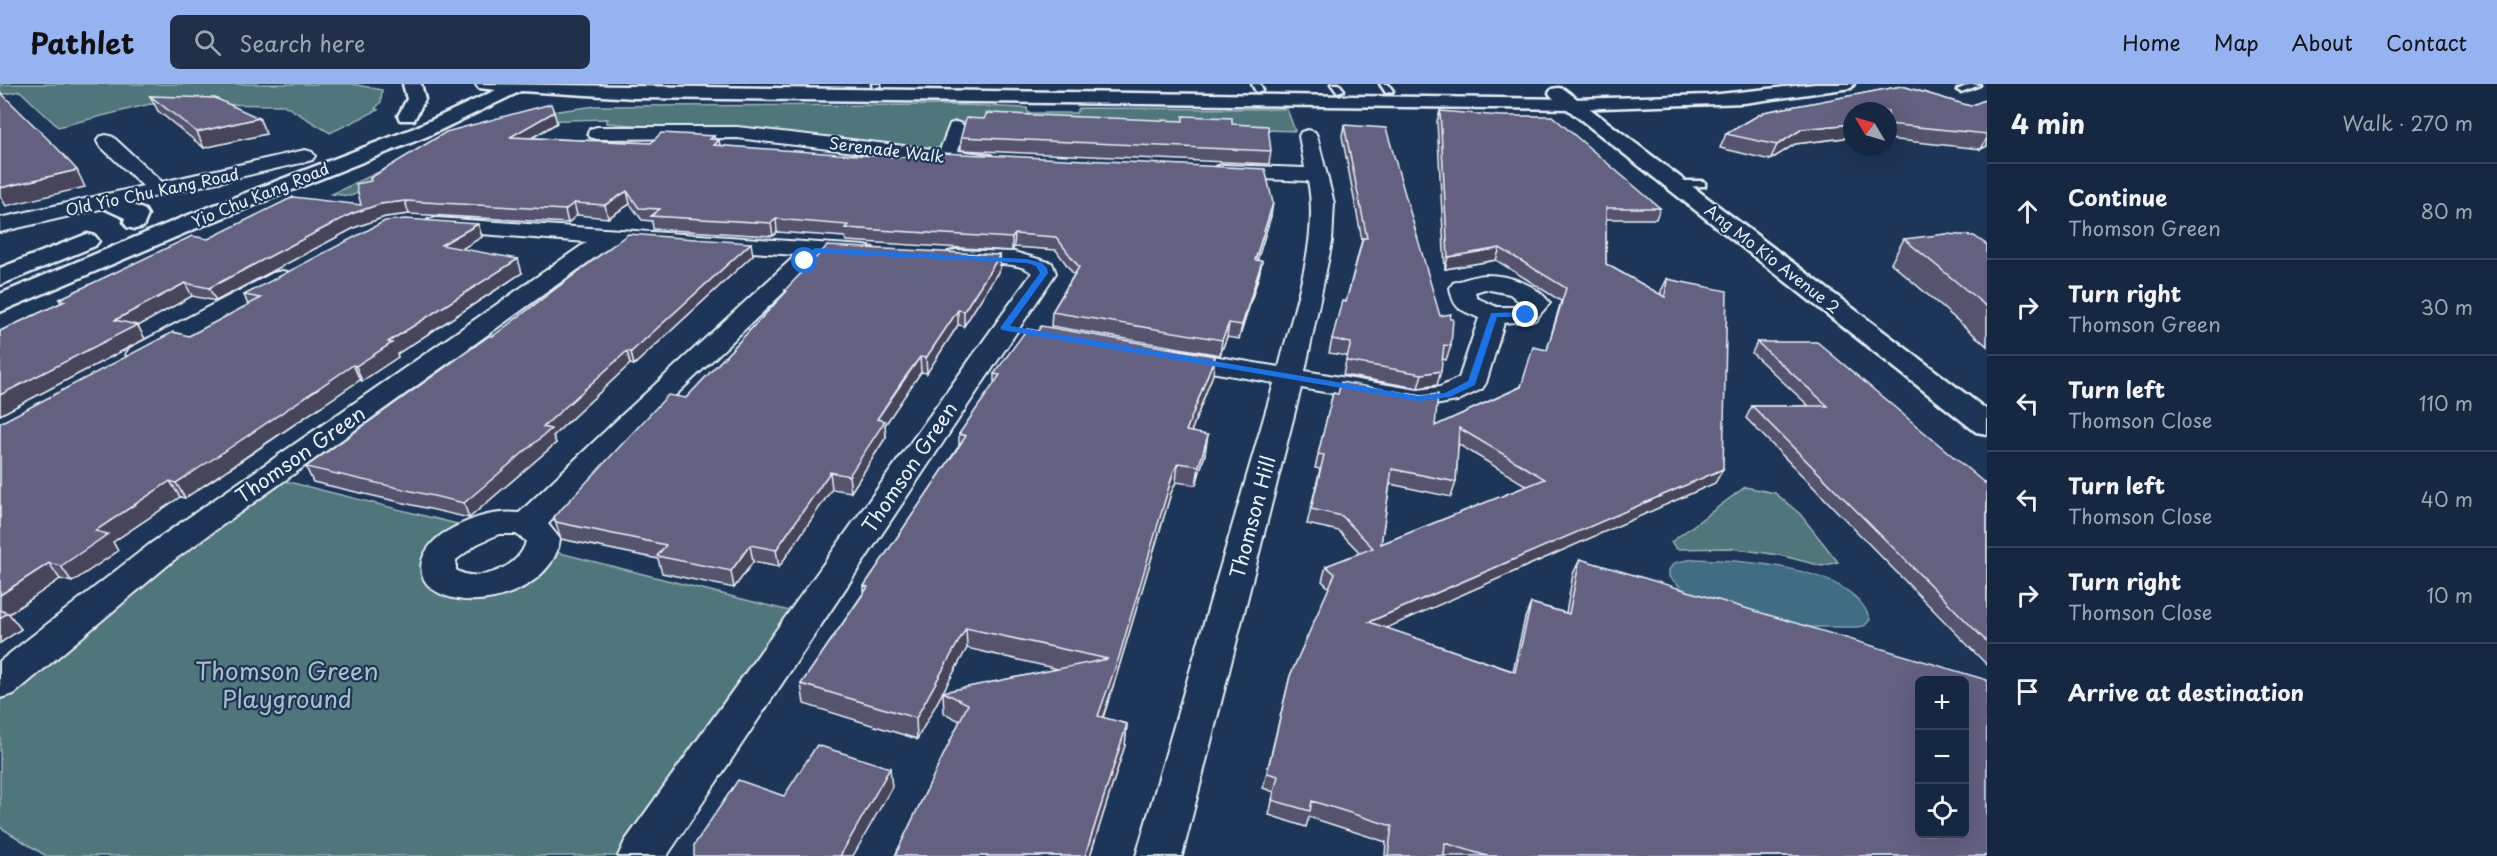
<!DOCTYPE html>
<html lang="en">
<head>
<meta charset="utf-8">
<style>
	:root { --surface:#162841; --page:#1f3048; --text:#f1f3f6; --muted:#9ea6b1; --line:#35445a; --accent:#95b2f1 }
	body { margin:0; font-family:"Playpen Sans",sans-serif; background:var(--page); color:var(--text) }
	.controls { position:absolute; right:18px; bottom:18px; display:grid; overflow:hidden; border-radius:9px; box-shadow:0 6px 24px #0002 }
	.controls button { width:54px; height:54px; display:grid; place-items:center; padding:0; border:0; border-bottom:2px solid var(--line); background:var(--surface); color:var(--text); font:30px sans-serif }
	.compass { position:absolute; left:1843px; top:18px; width:54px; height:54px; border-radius:50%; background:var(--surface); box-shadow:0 6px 24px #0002; rotate:308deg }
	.stop { position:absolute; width:18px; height:18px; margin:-14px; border:4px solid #1a73e8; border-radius:50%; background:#fff }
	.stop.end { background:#1a73e8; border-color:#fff; box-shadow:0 2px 6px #0008 }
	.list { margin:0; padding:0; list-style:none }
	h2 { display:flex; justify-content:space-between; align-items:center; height:78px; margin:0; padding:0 24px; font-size:26px }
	h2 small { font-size:20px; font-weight:400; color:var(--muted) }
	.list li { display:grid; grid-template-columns:39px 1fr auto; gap:18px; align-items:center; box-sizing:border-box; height:96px; padding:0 24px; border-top:2px solid var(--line) }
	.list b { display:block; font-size:22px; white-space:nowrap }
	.list p { margin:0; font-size:20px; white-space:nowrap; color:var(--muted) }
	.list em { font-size:20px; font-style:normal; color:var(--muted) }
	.icon { flex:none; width:33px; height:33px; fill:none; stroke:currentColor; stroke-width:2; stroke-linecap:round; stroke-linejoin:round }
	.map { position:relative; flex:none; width:1987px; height:772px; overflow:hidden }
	header { display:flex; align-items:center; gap:36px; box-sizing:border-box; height:84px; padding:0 30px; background:var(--accent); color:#111 }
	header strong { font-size:28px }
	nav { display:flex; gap:33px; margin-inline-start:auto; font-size:21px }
	.search { width:420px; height:54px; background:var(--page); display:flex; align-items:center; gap:15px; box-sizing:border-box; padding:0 21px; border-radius:9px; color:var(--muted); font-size:22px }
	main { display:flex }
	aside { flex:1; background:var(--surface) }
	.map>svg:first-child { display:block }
	.green { fill:#4f767a; stroke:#9cb4b9; stroke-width:1.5 }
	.water { fill:#406c84; stroke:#83a1b2; stroke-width:1.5 }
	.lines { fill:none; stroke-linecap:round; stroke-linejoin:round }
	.service-casing { stroke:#e8f1f8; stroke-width:5 }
	.minor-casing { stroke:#e8f1f8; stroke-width:4 }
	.secondary-casing { stroke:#e8f1f8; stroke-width:5 }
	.primary-casing { stroke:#e8f1f8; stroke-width:5 }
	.service { fill:#1d3557; fill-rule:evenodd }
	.minor { fill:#1d3557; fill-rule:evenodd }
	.secondary { fill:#1d3557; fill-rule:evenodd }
	.primary { fill:#1d3557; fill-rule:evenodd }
	.wall { fill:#56536e; stroke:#e8f1f8; stroke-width:1.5; fill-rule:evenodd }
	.shaded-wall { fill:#46445a; stroke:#e8f1f8; stroke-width:1.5 }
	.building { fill:#646180; stroke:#e8f1f8; stroke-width:1.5; fill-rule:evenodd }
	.route { fill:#1a73e8 }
	.labels { text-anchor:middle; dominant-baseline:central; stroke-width:4.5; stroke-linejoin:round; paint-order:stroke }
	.far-street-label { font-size:16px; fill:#e8f1f8; stroke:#1d3557 }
	.street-label { font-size:20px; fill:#e8f1f8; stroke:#1d3557 }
	.near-park-label { font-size:24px; fill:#abc0c6; stroke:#1d3557 }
</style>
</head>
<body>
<header>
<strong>Pathlet</strong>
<div class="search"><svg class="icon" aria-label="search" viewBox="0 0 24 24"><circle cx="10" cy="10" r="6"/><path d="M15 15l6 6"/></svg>Search here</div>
<nav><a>Home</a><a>Map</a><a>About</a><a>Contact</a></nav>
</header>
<main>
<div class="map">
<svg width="1987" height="772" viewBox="0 0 1987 772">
	<rect width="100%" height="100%" fill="#1d3557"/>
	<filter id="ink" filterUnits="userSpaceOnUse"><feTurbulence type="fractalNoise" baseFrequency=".0167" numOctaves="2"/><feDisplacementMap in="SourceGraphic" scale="12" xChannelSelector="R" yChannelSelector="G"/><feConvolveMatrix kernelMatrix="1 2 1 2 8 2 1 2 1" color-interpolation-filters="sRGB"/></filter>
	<g filter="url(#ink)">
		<!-- green -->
		<g class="green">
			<polygon points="353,0 382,6 381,18 375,25 378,26 330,49 284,21 150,20 58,43 20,7 0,11 0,1 10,0"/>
			<polygon points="964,21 1027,24 1028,29 1076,29 1079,24 1287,25 1295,47 1178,43 961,42 943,73 703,46 606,39 608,35 532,37 410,85 351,112 332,110 436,61 535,30 596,22"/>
			<polygon points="277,395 457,440 438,458 423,488 425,497 431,504 450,514 477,515 556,468 813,533 652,772 46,772 0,743 0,610"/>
			<polygon points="1745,403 1775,409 1800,430 1838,478 1822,482 1779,471 1730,464 1677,465 1671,458"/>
		</g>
		<!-- water -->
		<path class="water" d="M1693 475C1740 476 1855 482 1870 536L1864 542 1857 543H1805L1692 513 1669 493V486L1674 479Z"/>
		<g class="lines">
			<defs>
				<g id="service">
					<polygon points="872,0 880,0 880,2 873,4"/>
					<polygon points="1252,0 1260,0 1263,6 1256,8"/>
					<polygon points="1331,0 1339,0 1344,6 1337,8"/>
					<polygon points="1380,0 1388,0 1393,7 1386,9"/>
					<polygon points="1971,0 1980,1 1961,8 1957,6"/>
					<polygon points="1702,97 1705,98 1705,102 1678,103 1673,100 1678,97"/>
				</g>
				<g id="minor">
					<polygon points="956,38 962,40 965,44 958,67 991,71 994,75 991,79 947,79 737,54 597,55 590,53 588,49 590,45 597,43 737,43 940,66 950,40"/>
					<path d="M1308 46 1315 48 1317 52 1334 119 1332 158 1305 287 1418 306 1440 303 1459 294 1479 234C1460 225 1454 226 1450 204L1453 199C1463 196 1476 191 1486 191 1509 191 1536 200 1550 219L1535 236 1504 239 1486 299 1482 305 1457 317 1418 324 1301 304 1182 772H1136L1274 299 1171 281 1161 279 1157 273 1161 267 1171 265 1279 283C1293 225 1320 156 1308 97L1222 93 1215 91 1212 87 1215 83 1222 81 1305 84 1299 52 1301 48ZM1485 205 1510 210 1522 220 1519 223H1497L1477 214 1475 208Z"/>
					<polygon points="106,51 113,53 162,98 305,66 312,68 315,72 312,76 305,78 0,148 0,134 143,102 99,61 97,57 99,53"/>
					<path d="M436 134 865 162 873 164 877 169 873 174 865 176 821 173 641 344 548 440 560 455C554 504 480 530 439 509 408 493 422 462 446 448 468 435 493 426 519 429L621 332 796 171 615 159 174 476 14 610 0 614V577L150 460 587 158 428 146 425 141 428 136ZM499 450H516L526 457C521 483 478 501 456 486V476L477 460Z"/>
					<path d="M956 166 1014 168 1052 179 1056 189 667 772H618L625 757 1032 189C1018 174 969 183 948 178L944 173 948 168Z"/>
					<polygon points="282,187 291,189 294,194 291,199 150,276 140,278 130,276 126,270 130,264 273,189"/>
				</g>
				<polygon id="secondary" points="1558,4 1564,5 1987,326 1987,350 1976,348 1552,13 1549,9 1552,5"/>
				<g id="primary">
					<polygon points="403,0 421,0 425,15 414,36 400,36 398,32 407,15"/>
					<polygon points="476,0 1574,15 1710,11 1815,0 1854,0 1851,4 1744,19 1574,25 635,14 521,7 428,52 197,144 0,228 0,210 181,134 414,44 496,6 479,4"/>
					<polygon points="107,110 145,126 148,131 143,143 135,145 127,143 124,138 125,134 99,122 96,117 99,112"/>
					<polygon points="87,150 95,152 99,157 95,162 0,201 0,184"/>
				</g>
			</defs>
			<!-- service casing -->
			<use href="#service" class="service-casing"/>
			<!-- minor casing -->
			<use href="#minor" class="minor-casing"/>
			<!-- secondary casing -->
			<use href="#secondary" class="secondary-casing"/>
			<!-- primary casing -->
			<use href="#primary" class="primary-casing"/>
			<!-- service -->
			<use href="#service" class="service"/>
			<!-- minor -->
			<use href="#minor" class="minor"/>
			<!-- secondary -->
			<use href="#secondary" class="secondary"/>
			<!-- primary -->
			<use href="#primary" class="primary"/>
		</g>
		<!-- wall -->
		<g class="wall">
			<polygon points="1902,2 1970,22 1987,15 1987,62 1981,65 1888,55 1888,27 1852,27 1852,53 1795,60 1770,76 1720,64 1726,50 1764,28"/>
			<polygon points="150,12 259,34 266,50 204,64 158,27"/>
			<path d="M1440 27 1660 124 1656 135H1606V180L1661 211V207L1667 195 1723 385 1715 399 1386 544 1513 587 1525 534 1531 519 1566 529 1573 490 1580 475 1987 772H1385L1386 758 1309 733 1306 743 1269 731 1274 708 1263 704 1290 592 1329 504 1322 497 1326 482 1360 469 1339 447 1307 440 1320 385 1315 384 1333 309 1435 342 1520 303 1547 266 1561 217 1496 176 1445 185 1437 37ZM1458 360 1527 402 1381 460 1390 400 1451 413 1456 398Z"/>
			<polygon points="984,35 1232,40 1271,67 1269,80 961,66 961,53"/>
			<polygon points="557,39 532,54 651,59 714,52 714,55 720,62 1271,132 1257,177 1262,177 1259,191 1239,255 1227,253 1220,271 1051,242 1052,228 1074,191 1056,166 1014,163 1012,167 846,157 845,153 777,148 773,152 653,145 652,137 642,136 630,120 608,134 577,131 568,139 409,130 385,133 356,143 216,217 192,212 138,242 145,255 0,331 0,247 61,219 59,215 208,155 361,121 371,97"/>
			<polygon points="1344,41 1440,232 1451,262 1446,276 1442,275 1437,301 1418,304 1343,291 1347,272 1329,269 1332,255 1346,218 1362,156 1342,52"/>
			<polygon points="478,140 482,153 461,165 522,189 397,270 398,273 362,297 360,296 219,392 185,414 180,413 113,458 118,467 72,498 60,495 9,530 21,545 0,559 0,339 189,252 248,221 244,211"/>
			<polygon points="1904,155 1987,161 1987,262 1891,179"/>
			<polygon points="753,171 634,281 630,280 553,352 556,359 469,434 313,398 306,383 493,252"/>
			<polygon points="1000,171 1000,185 964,242 958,241 927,289 921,288 904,312 885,341 886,353 851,408 832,405 779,483 753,478 734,504 662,489 658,475 561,455 554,433 686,314 785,209 785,206"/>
			<polygon points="1757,258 1987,401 1987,581 1746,334 1752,322 1809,322 1752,269"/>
			<polygon points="994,290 1213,290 1191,348 1205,370 1196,401 1176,398 1171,409 1116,593 1103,634 1127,640 1125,661 1090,772 895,772 960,637 944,629 943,608 1058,585 967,564 917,655 804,620 801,600 864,508 864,502 959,362 959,350 994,300"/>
		</g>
		<!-- shaded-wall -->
		<g class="shaded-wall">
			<polygon points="554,28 557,39 514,64 510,53"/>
			<polygon points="259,34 266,50 204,64 197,48"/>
			<polygon points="1852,40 1852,53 1795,60 1770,76 1777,61 1802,45"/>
			<polygon points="714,52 715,60 719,56 721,67 716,73 710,55"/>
			<polygon points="1987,54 1987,62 1981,65"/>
			<polygon points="77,86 85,103 6,122 0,112 0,104"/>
			<polygon points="627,107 630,120 608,134 605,121"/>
			<polygon points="405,117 409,130 385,133 356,143 216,217 209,204 351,130 380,120"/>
			<polygon points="574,119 577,131 568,139 565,126"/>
			<polygon points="1273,119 1271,132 1253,190 1255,176"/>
			<polygon points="776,135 777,148 773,152 771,139"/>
			<polygon points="478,140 482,153 445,175 441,161"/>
			<polygon points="1015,150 1014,163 1012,167 1012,154"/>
			<polygon points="751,159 753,171 634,281 631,268"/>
			<polygon points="1500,164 1496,176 1445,185 1448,173"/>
			<polygon points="1000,171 1000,185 964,242 964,227"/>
			<polygon points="518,175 522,189 397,270 398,273 362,297 356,282 388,258"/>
			<polygon points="1262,177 1259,191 1239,255 1242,241"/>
			<polygon points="185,199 192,212 138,242 145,255 0,331 0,311 115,236"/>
			<polygon points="958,226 958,241 927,289 926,274"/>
			<polygon points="1229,239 1227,253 1220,271 1222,256"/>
			<polygon points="627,267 630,280 553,352 556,359 469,434 464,419 543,343"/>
			<polygon points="1215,272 1213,290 1184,366 1186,347"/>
			<polygon points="920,273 921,288 885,341 886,353 851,408 849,392 877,335"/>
			<polygon points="353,281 360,296 185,414 176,399"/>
			<polygon points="1441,287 1437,301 1418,304 1422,290"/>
			<polygon points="1208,351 1205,370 1196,401 1199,382"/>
			<polygon points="1178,379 1176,398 1171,409 1116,593 1096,653 1098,632 1173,389"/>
			<polygon points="1723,385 1715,399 1364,554 1369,538"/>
			<polygon points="830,388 832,405 779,483 776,466"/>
			<polygon points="170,397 180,413 113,458 118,467 72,498 61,482 95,447"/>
			<polygon points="750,461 753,478 734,504 731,487"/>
			<polygon points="49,479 60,495 9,530 21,545 0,559 0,511"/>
			<polygon points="966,544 967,564 917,655 916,634"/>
			<polygon points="1127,640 1125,661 1090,772 1085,772"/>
			<polygon points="890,684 892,703 853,772 840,772"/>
		</g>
		<!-- building -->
		<g class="building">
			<polygon points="1902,2 1970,22 1987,15 1987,50 1888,40 1888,27 1852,27 1852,40 1802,45 1777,61 1726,50 1764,28"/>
			<polygon points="0,8 58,65 77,86 0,104"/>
			<polygon points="150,12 215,14 259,34 197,48"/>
			<polygon points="551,20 554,28 510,53 651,59 661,49 714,52 710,55 719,56 714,61 838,70 939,75 942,69 1265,85 1273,119 1255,176 1262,177 1242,241 1229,239 1222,256 1052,228 1079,183 1056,153 1015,150 1012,154 845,144 848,141 776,135 771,139 651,132 660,125 639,124 627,107 605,121 574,119 565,126 405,117 380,120 351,130 209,204 185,199 115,236 137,241 0,311 0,247 65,217 59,215 192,152 208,155 293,113 361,121 356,100 371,97 370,94 446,48"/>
			<path d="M1440 27 1501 32H1552L1660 124H1606V180L1665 213 1667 195 1727 207 1723 385 1369 538 1515 588 1531 519 1569 530 1580 475 1987 596V772H1487L1445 759 1444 772H1388L1392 742 1312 717 1310 727 1272 716 1278 692 1267 689 1290 592 1335 490 1326 482 1373 464 1342 432 1311 425 1324 371 1318 370 1333 309 1338 310 1341 298 1422 312 1438 310 1435 342 1521 303 1533 263 1547 266 1566 204 1500 164 1448 173ZM1459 344 1545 395 1381 460 1392 385 1456 398ZM1920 597H1965V750H1920Z"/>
			<polygon points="987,29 1183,37 1183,32 1232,34 1232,40 1268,42 1271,67 961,53 966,34 984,35"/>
			<polygon points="1344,41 1386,44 1440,232 1451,230 1450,235 1453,235 1451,262 1444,261 1441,287 1422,290 1346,277 1351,259 1332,255 1342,217 1346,218 1363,154 1367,154"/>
			<polygon points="405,135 478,140 441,161 518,175 388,258 392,259 356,282 353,281 210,377 176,399 170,397 95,447 108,450 61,482 49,479 0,511 0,339 173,248 189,252 261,214 244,211 385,137"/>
			<polygon points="628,150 751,159 631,268 627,267 543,343 551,345 464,419 306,383 489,252 493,252"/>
			<polygon points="1946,150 1974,152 1987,161 1987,223 1904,155"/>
			<polygon points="827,162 1000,171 964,227 958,226 926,274 920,273 903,296 877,335 885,337 849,392 830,388 776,466 750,461 731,487 657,472 666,461 556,438 554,433 668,311 686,314 787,207 785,206"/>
			<polygon points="1041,242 1215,272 1186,347 1208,351 1199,382 1178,379 1173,389 1119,573 1098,632 1127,640 1085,772 895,772 968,620 943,608 1108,575 966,544 916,634 801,600 868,503 864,502 966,352 959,350 1000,291 994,290 1027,245 1038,247"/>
			<polygon points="1757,258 1817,258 1987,401 1987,558 1752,322 1828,322"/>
			<polygon points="0,526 8,529 0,534"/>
			<polygon points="817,661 890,684 840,772 694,772 694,761 738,696 784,712"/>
		</g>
	</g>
	<!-- route -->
	<polygon class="route" points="815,164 1027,175 1042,179 1047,184 1048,189 1010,242 1418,312 1445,309 1468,297 1491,229 1526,228 1530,231 1526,233 1497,233 1475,301 1450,313 1418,317 1002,246 1000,244 1040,189 1036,182 1027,179 817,169 807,178 802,178 802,175"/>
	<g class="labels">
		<!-- far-street labels -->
		<g class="far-street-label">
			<text transform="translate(887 65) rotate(7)">Serenade Walk</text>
			<text transform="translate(152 107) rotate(-12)">Old Yio Chu Kang Road</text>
			<text transform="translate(260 110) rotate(-22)">Yio Chu Kang Road</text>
			<text transform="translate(1773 174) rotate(38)">Ang Mo Kio Avenue 2</text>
		</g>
		<!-- street labels -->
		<g class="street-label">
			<text transform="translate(300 370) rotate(-35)">Thomson Green</text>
			<text transform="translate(909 383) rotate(-56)">Thomson Green</text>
			<text transform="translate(1252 433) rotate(-75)">Thomson Hill</text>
		</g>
		<!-- near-park labels -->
		<g class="near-park-label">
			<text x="287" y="586">Thomson Green<tspan x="287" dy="28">Playground</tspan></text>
		</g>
	</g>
</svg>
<div class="controls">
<button>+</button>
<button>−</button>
<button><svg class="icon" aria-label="locate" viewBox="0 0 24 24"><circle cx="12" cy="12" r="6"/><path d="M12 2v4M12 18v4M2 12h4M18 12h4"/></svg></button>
</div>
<svg class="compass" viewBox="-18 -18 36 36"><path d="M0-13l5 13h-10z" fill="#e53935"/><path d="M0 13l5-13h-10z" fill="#9ea6b1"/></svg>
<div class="stop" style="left:805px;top:177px"></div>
<div class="stop end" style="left:1526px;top:231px"></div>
</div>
<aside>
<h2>4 min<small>Walk · 270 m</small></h2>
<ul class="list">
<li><svg class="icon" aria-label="ahead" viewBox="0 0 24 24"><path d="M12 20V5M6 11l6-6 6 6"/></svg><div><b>Continue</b><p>Thomson Green</p></div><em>80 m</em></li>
<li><svg class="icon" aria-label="right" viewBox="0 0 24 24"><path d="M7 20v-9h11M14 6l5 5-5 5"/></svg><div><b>Turn right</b><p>Thomson Green</p></div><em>30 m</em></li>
<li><svg class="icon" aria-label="left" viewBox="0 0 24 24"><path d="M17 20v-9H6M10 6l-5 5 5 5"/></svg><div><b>Turn left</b><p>Thomson Close</p></div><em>110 m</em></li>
<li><svg class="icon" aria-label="left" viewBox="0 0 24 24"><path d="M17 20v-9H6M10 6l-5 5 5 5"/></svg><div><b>Turn left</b><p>Thomson Close</p></div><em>40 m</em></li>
<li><svg class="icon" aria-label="right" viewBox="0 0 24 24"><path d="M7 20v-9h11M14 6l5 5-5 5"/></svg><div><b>Turn right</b><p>Thomson Close</p></div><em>10 m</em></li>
<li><svg class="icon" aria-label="arrive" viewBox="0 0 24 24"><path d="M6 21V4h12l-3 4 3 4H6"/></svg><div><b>Arrive at destination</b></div></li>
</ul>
</aside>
</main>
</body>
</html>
